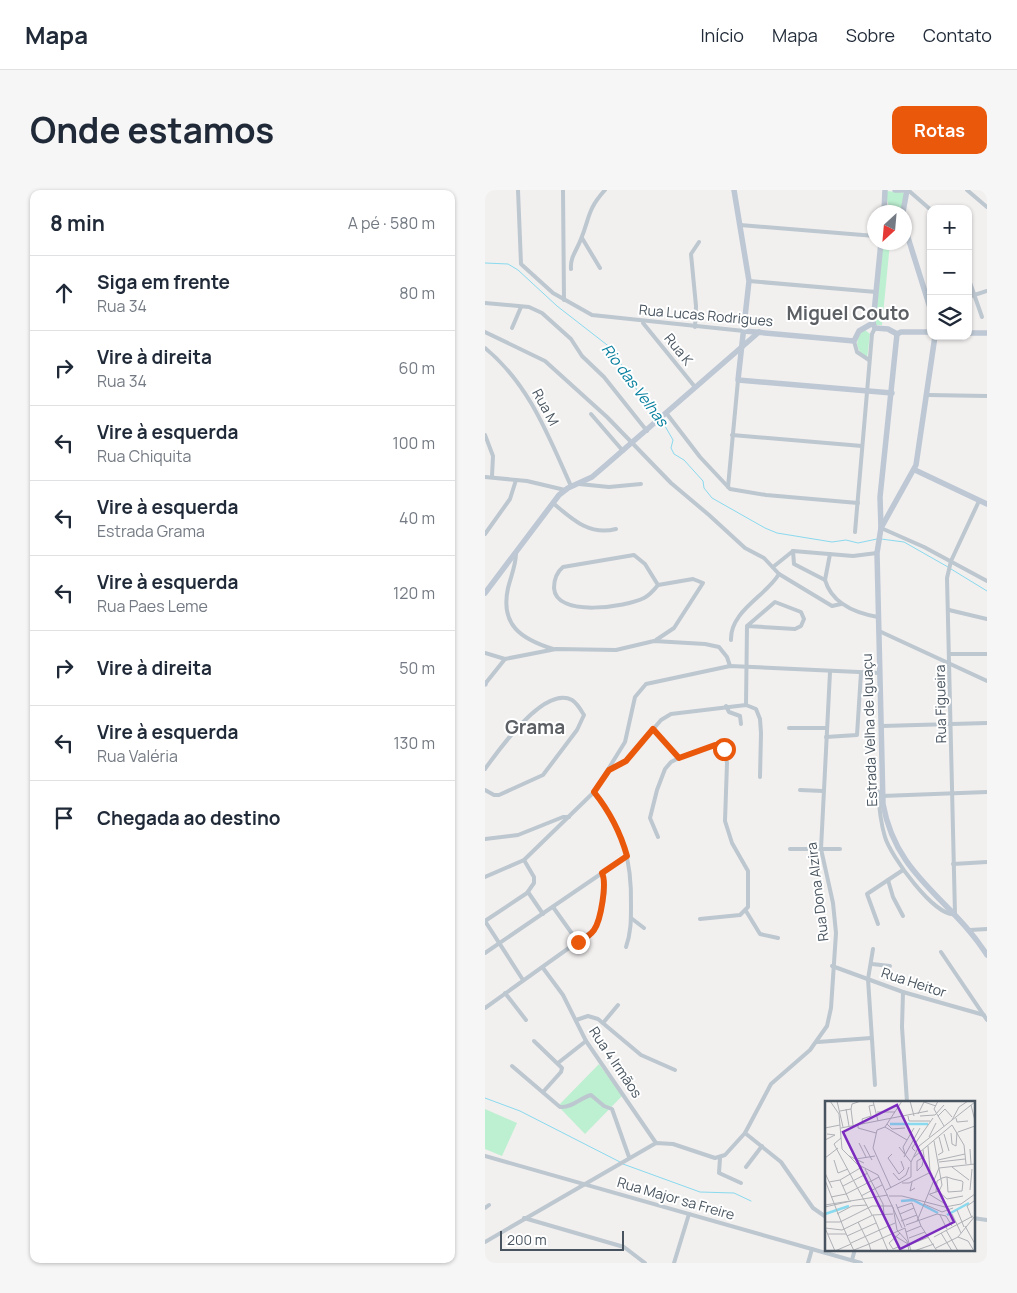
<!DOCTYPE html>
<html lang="pt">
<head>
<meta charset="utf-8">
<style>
	:root { --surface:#fff; --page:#f6f6f7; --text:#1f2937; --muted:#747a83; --line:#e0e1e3; --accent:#ea580c }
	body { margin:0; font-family:Manrope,sans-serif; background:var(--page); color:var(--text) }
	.controls { position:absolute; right:15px; top:15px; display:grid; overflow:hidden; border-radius:10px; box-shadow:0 1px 4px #0004 }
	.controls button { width:45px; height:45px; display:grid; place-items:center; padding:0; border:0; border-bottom:1px solid var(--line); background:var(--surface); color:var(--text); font:25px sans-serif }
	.compass { position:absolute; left:382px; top:15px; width:45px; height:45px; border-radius:50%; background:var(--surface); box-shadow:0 1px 4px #0004; rotate:206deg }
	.scale { position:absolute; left:15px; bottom:12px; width:124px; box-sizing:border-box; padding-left:5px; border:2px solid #47535e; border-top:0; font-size:14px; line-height:18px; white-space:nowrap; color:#47535e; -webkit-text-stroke:4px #fff; paint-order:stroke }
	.stop { position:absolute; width:15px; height:15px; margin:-11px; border:4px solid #ea580c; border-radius:50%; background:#fff }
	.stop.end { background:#ea580c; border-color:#fff; box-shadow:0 1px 5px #0008 }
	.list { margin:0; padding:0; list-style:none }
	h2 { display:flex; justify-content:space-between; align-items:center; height:65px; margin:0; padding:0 20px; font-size:21px }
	h2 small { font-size:16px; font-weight:400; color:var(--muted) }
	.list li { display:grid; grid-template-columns:32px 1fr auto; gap:15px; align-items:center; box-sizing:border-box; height:75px; padding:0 20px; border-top:1px solid var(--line) }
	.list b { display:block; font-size:19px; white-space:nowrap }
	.list p { margin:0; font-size:16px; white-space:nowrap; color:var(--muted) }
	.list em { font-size:16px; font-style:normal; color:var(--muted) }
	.icon { flex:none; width:28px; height:28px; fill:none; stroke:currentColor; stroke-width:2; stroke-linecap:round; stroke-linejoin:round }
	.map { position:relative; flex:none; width:502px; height:1073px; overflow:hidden; border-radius:10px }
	header { display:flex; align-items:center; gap:30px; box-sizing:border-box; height:70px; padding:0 25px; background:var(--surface); border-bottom:1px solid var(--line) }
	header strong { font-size:24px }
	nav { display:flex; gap:28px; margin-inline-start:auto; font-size:18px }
	.intro { display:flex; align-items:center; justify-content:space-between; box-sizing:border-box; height:120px; padding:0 30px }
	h1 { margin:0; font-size:35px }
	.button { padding:12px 22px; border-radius:10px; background:var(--accent); color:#fff; font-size:18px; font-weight:700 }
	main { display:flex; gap:30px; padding:0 30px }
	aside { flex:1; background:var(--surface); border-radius:10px; box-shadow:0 1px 4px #0004 }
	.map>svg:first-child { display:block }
	.green { fill:#bdf0d1 }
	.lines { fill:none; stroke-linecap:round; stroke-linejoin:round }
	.stream { stroke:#89daee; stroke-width:1 }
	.street { stroke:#bdc7cf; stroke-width:4 }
	.secondary { stroke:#bdc8d4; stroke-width:5.5 }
	.route { stroke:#ea580c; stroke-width:6 }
	.labels { text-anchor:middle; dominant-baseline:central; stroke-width:4; stroke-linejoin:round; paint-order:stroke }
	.street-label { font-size:14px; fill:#47535e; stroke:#fff }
	.water-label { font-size:15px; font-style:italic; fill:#0a819f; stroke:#fff }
	.district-label { font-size:19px; font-weight:bold; fill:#5c6065; stroke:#fff }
	.inset-river { fill:none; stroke:#89daee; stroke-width:2.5 }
	.inset-road { fill:none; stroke:#aeb1b5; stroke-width:1 }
	.view { fill:#7b2cbf; fill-opacity:0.15; stroke:#7b2cbf; stroke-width:2.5 }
	.inset-edge { fill:none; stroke:#47535e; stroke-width:2.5 }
</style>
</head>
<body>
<header>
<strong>Mapa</strong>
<nav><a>Início</a><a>Mapa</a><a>Sobre</a><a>Contato</a></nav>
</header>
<div class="intro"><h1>Onde estamos</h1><a class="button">Rotas</a></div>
<main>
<aside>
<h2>8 min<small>A pé · 580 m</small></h2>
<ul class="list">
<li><svg class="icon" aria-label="ahead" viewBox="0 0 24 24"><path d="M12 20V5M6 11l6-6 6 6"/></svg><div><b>Siga em frente</b><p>Rua 34</p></div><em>80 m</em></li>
<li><svg class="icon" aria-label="right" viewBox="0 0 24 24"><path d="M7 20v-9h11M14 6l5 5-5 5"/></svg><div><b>Vire à direita</b><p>Rua 34</p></div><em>60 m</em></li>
<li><svg class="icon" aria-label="left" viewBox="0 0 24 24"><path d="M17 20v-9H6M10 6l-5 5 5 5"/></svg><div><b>Vire à esquerda</b><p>Rua Chiquita</p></div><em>100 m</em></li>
<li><svg class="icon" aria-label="left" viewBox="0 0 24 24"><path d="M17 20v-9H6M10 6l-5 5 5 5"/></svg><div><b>Vire à esquerda</b><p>Estrada Grama</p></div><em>40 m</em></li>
<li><svg class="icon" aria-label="left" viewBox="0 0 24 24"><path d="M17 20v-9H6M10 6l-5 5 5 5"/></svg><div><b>Vire à esquerda</b><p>Rua Paes Leme</p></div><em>120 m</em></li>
<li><svg class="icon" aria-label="right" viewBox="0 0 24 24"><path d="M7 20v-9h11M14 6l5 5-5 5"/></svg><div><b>Vire à direita</b></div><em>50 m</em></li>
<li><svg class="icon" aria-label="left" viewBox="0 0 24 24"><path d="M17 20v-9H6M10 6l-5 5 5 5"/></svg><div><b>Vire à esquerda</b><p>Rua Valéria</p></div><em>130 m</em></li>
<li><svg class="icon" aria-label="arrive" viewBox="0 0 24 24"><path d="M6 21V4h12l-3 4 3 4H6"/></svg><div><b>Chegada ao destino</b></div></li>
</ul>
</aside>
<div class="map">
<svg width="502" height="1073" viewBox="0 0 502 1073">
	<rect width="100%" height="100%" fill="#f2efef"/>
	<!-- green -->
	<g class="green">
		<polygon points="402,1 421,3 419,22 406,22 401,7"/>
		<polygon points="398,53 405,53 397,135 390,135"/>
		<path d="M379 139 385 144 382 169C370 159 369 151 379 139Z"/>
		<polygon points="114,874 137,906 100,944 73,916"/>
		<polygon points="0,919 32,933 17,966 0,959"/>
	</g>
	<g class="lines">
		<!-- stream -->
		<g class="stream">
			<polyline points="0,73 23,74 33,80 72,116 126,158 160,213 173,226"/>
			<polyline points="176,229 188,250 186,258 189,264 199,270 218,291 219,298 227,308 280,338 292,343 347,352 361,350 373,353 392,349"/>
			<polyline points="396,349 419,352 463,377"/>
			<polyline points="466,379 502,401"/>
			<polyline points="0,908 35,921 135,972"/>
			<polyline points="138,974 215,1002 249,1003 266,1011"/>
		</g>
		<!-- street -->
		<g class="street">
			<polyline points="33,0 36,74 68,103 107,125 259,141"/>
			<polyline points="78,0 79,110"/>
			<polyline points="423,0 446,20"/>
			<polyline points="482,0 502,17"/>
			<polyline points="255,35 390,46"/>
			<polyline points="97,48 115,78"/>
			<path d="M86 79C85 67 92 60 96 49 105 27 102 20 120 0"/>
			<polyline points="483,87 497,127"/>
			<polyline points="264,91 391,102"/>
			<polyline points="483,107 502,101"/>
			<polyline points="0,113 44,117 57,123 86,149 97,166 119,187 162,241"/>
			<polyline points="158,133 210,197"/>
			<polyline points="210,137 211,116 206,64 214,52"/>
			<polyline points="27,138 36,117"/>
			<polyline points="0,142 60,171 122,227 186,293 224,325 260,358 279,368 294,384 347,416 356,414"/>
			<polyline points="369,151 372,162 384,170"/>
			<path d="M0 158C44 194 63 245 86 296"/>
			<polyline points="443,205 502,206"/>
			<polyline points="106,224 138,261"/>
			<polyline points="182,224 215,267 245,299 281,305 373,313"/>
			<polyline points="0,245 8,266 7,286"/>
			<polyline points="247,245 377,256"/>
			<polyline points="0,287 42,291 80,300"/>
			<polyline points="94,294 124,297 156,294"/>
			<polyline points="243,297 253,190"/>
			<path d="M68 313C87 329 104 346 131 339"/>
			<polyline points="396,338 439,357 502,391"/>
			<polyline points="370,342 387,144 390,138"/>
			<polyline points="0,344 25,309 31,290"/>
			<path d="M308 361 309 374 340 390C347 414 370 423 393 427"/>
			<polyline points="308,361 368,366 392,363"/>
			<path d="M31 363C31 375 26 386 23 398 15 435 36 449 68 459"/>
			<path d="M149 365 160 374 173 395C169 400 165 405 159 408 141 417 71 428 69 398 69 390 72 382 78 377Z"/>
			<polyline points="288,377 308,361"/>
			<polyline points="340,390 345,364"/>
			<polyline points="464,420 502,429"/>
			<polyline points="394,441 502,491"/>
			<polyline points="171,450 189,438 218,393 208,389 173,395"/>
			<path d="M246 450C245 421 281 406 294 384"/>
			<polyline points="0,463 20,469 71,459 131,460 169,451 220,454 234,457 242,467 245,476"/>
			<polyline points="465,464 502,464"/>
			<polyline points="0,494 20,469"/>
			<polyline points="261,515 262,436 290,412 316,422 319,429 316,436 310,439 262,436"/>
			<polyline points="241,516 244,522 255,526 256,534"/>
			<polyline points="397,536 502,533"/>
			<polyline points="304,538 342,538"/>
			<polyline points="168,539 194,568"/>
			<polyline points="341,547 372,545 376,483"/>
			<path d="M0 579C13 561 59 495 87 510 92 513 96 520 99 525L92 540 58 585 14 605H9L0 600"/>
			<polyline points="126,579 141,571 176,530 186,524 261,515 271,519 275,529 276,543 275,587"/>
			<polyline points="315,600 338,601"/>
			<path d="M393 601C394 617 395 631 400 647 405 665 450 728 470 724L462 388 466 371 494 311"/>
			<path d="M109 602C138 639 147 669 146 716 146 730 146 743 141 757"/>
			<polyline points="397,606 502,602"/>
			<polyline points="173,647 165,628 172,600 180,579 186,572 194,568 230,555 239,559 242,573 240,631 247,653 263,681 263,717 255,725 215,729"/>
			<polyline points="0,649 33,645 78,627 84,627"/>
			<polyline points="305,659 355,659"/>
			<polyline points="468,674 502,672"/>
			<polyline points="0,687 39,670 109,602 140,552 150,507 161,494 245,476 395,483"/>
			<polyline points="403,690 408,707 418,726"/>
			<polyline points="43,702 58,724"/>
			<polyline points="68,717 93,752"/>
			<polyline points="261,721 275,744 293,748"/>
			<polyline points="146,728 159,738"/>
			<polyline points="0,731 42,703 49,693 49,687 39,670"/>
			<polyline points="0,731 38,790"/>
			<polyline points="393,734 382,704 418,680"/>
			<polyline points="485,740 502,739"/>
			<polyline points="388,759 383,789 390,895"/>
			<polyline points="456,762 502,830"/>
			<polyline points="0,763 142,666"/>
			<polyline points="387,774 405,776"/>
			<polyline points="347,776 418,802 499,825"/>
			<polyline points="58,778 78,805 101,851 171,953"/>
			<polyline points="418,802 417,837 422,912"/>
			<polyline points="20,803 41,830"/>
			<path d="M0 818 109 740C116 726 124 697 117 683"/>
			<polyline points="91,830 103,826 113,829 156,865 190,880"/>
			<polyline points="118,833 133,815"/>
			<polyline points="49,851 77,878 76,882 58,902"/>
			<polyline points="333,852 386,848"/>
			<polyline points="73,873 101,851"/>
			<path d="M27 876 75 917C87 918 95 908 106 905L119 916 127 919 144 967"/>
			<polyline points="260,943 296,972 328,1018 341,1027"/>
			<polyline points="0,966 376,1073"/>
			<polyline points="235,968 234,983 256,993"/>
			<polyline points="261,977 277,956"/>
			<polyline points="0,1018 4,1015"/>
			<polyline points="39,1028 139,1057 160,1073"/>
			<polyline points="488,1028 502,1030"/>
			<polyline points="0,1052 171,953 188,954 230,968 240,965 260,943 286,894 325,860 342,836 346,818 351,743 348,713 336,659 345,482"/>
			<polyline points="367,1070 370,1059"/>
			<polyline points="189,1073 204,1024"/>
			<polyline points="323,1073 327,1059"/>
		</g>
		<!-- secondary -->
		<g class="secondary">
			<polyline points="249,0 264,91 253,190 407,203"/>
			<polyline points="410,0 419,0"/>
			<polyline points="399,22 400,0"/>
			<polyline points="418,22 422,0"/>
			<polyline points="420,38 446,121"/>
			<polyline points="396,52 388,133 390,138 403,139 412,144"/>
			<polyline points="259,141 369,151 374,141 388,133"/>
			<polyline points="483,143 502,143"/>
			<path d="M412 144 395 307 396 338 392 363 398 614C411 687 466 708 502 765"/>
			<polyline points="412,144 416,142 446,142"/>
			<polyline points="430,280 502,314"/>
			<polyline points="396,338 431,275 450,146"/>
			<polyline points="0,403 74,305 83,298 107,287 121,275 274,142"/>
			<polyline points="0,493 0,494"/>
		</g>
	</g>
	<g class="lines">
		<!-- route -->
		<path class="route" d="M93 752C99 749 105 746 109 740 116 730 122 693 117 683L142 666C135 641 125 622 109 602L124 580 141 571 168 539 194 568 230 555 239 559"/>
	</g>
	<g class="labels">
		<!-- street labels -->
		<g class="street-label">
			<text transform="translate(221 125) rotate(5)">Rua Lucas Rodrigues</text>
			<text transform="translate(194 159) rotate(51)">Rua K</text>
			<text transform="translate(61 217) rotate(62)">Rua M</text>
			<text transform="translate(455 514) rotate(-91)">Rua Figueira</text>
			<text transform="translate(384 540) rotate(-92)">Estrada Velha de Iguaçu</text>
			<text transform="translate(332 702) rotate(-97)">Rua Dona Alzira</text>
			<text transform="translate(429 792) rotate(18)">Rua Heitor</text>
			<text transform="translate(131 872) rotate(56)">Rua 4 Irmãos</text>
			<text transform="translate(191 1008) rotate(16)">Rua Major sa Freire</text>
		</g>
		<!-- water labels -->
		<g class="water-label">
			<text transform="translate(150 195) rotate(53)">Rio das Velhas</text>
		</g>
		<!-- district labels -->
		<g class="district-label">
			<text x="363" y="123">Miguel Couto</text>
			<text x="50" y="537">Grama</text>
		</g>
	</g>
	<!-- overview -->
	<g transform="translate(340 911)">
		<rect width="150" height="150" fill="#f2efef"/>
		<path class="inset-river" d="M65 23H103M76 100 88 99 113 112M0 113 24 105M122 114 144 102"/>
		<path class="inset-road" d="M5 0 14 13 17 48 32 63 53 74 77 127M12 0 18 26M48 0 53 20M85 0 89 15M113 0 109 8 119 25M146 4 150 20M21 8 24 25M26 8 28 24M15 10 26 8 27 3 36 0M52 11H70M93 13 99 1 111 5M83 15 84 20H105M95 15 110 14 119 4M113 15 120 8 127 16M131 17 132 21 143 20M127 19 134 6 143 0M38 23 37 18 46 15 44 5 49 4M62 23 67 28 80 27M33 24V27L51 32M60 26 82 39M0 27 15 24M16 27 103 10M133 31 150 25M126 32 127 43 131 45 132 31M119 33 124 50M104 36 111 22M16 37 9 43 47 114M0 39 10 34 2 33M34 42 41 56M39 44 47 59M103 45 105 70M74 46 86 61M145 48 146 63M98 49 99 55V56L97 65 92 70V60L99 56M90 50 87 47 108 17M67 53 63 57 74 73 79 68 76 60M80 53 78 46 89 27M113 54 118 51 114 36M24 55 39 62M79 56 95 27M89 56 127 24 139 44 141 63M0 57 13 47M31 58 50 55M9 59 13 72 23 68M113 59 140 53M114 61 140 58M127 66 144 79M40 68 58 103 59 113M0 72 7 87M68 72 74 79 81 74 84 66M117 77 121 76H122L128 78 137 80 138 81 137 90 123 91 122 76M0 79 19 128M15 79 24 99M4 81 15 79 37 66M87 81 85 90 90 87M77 82H84L106 71M18 85 43 72M66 87 48 47 52 29 60 26 77 0M61 89 86 76V61L94 45 150 1M145 89 147 68M113 90 122 98 138 95M111 91 112 80 117 77M104 93 122 104M105 93 114 90 117 84 109 40M36 95 57 84M64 95H77L120 106 136 103 150 93M6 96 21 93 54 76M87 102 96 125 112 150M71 103 80 126M99 103 117 111 128 107M0 104 63 94M0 106 26 100M68 106 72 129 82 140 84 150M72 107 87 102M132 109 139 126M12 113 27 105 42 104M75 113 89 107M127 113 136 132M48 114 63 150M115 114 122 128M147 117 142 105 149 100M76 120 92 114M92 120 114 67 150 63M0 121H15L47 105H68M81 124 112 113 121 115 127 125M140 125 150 143M0 127 17 129 48 114 68 113M0 127 10 150M19 128 29 150M121 129 133 150M81 131 96 125M116 132 127 150M3 133H21M22 135 51 122M70 135 83 143M109 136 148 115M133 136 143 140 149 150M84 137 100 131M26 142 70 122M86 143 104 136M73 146 68 148 64 142 75 132M111 147 133 136 150 115M29 149 44 143 33 121M10 150 26 143M46 150 44 143 80 127 86 150M89 150 109 143"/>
		<path class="view" d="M72 4 129 121 75 148 18 31Z"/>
		<rect width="150" height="150" class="inset-edge"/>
	</g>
</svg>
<div class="controls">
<button>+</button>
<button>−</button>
<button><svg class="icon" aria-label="layers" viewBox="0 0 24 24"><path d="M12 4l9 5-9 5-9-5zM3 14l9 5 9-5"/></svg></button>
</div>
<svg class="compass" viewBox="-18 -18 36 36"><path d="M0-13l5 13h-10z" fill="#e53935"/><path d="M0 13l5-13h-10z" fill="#747a83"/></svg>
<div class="scale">200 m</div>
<div class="stop" style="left:239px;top:559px"></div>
<div class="stop end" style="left:93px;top:752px"></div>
</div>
</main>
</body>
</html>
